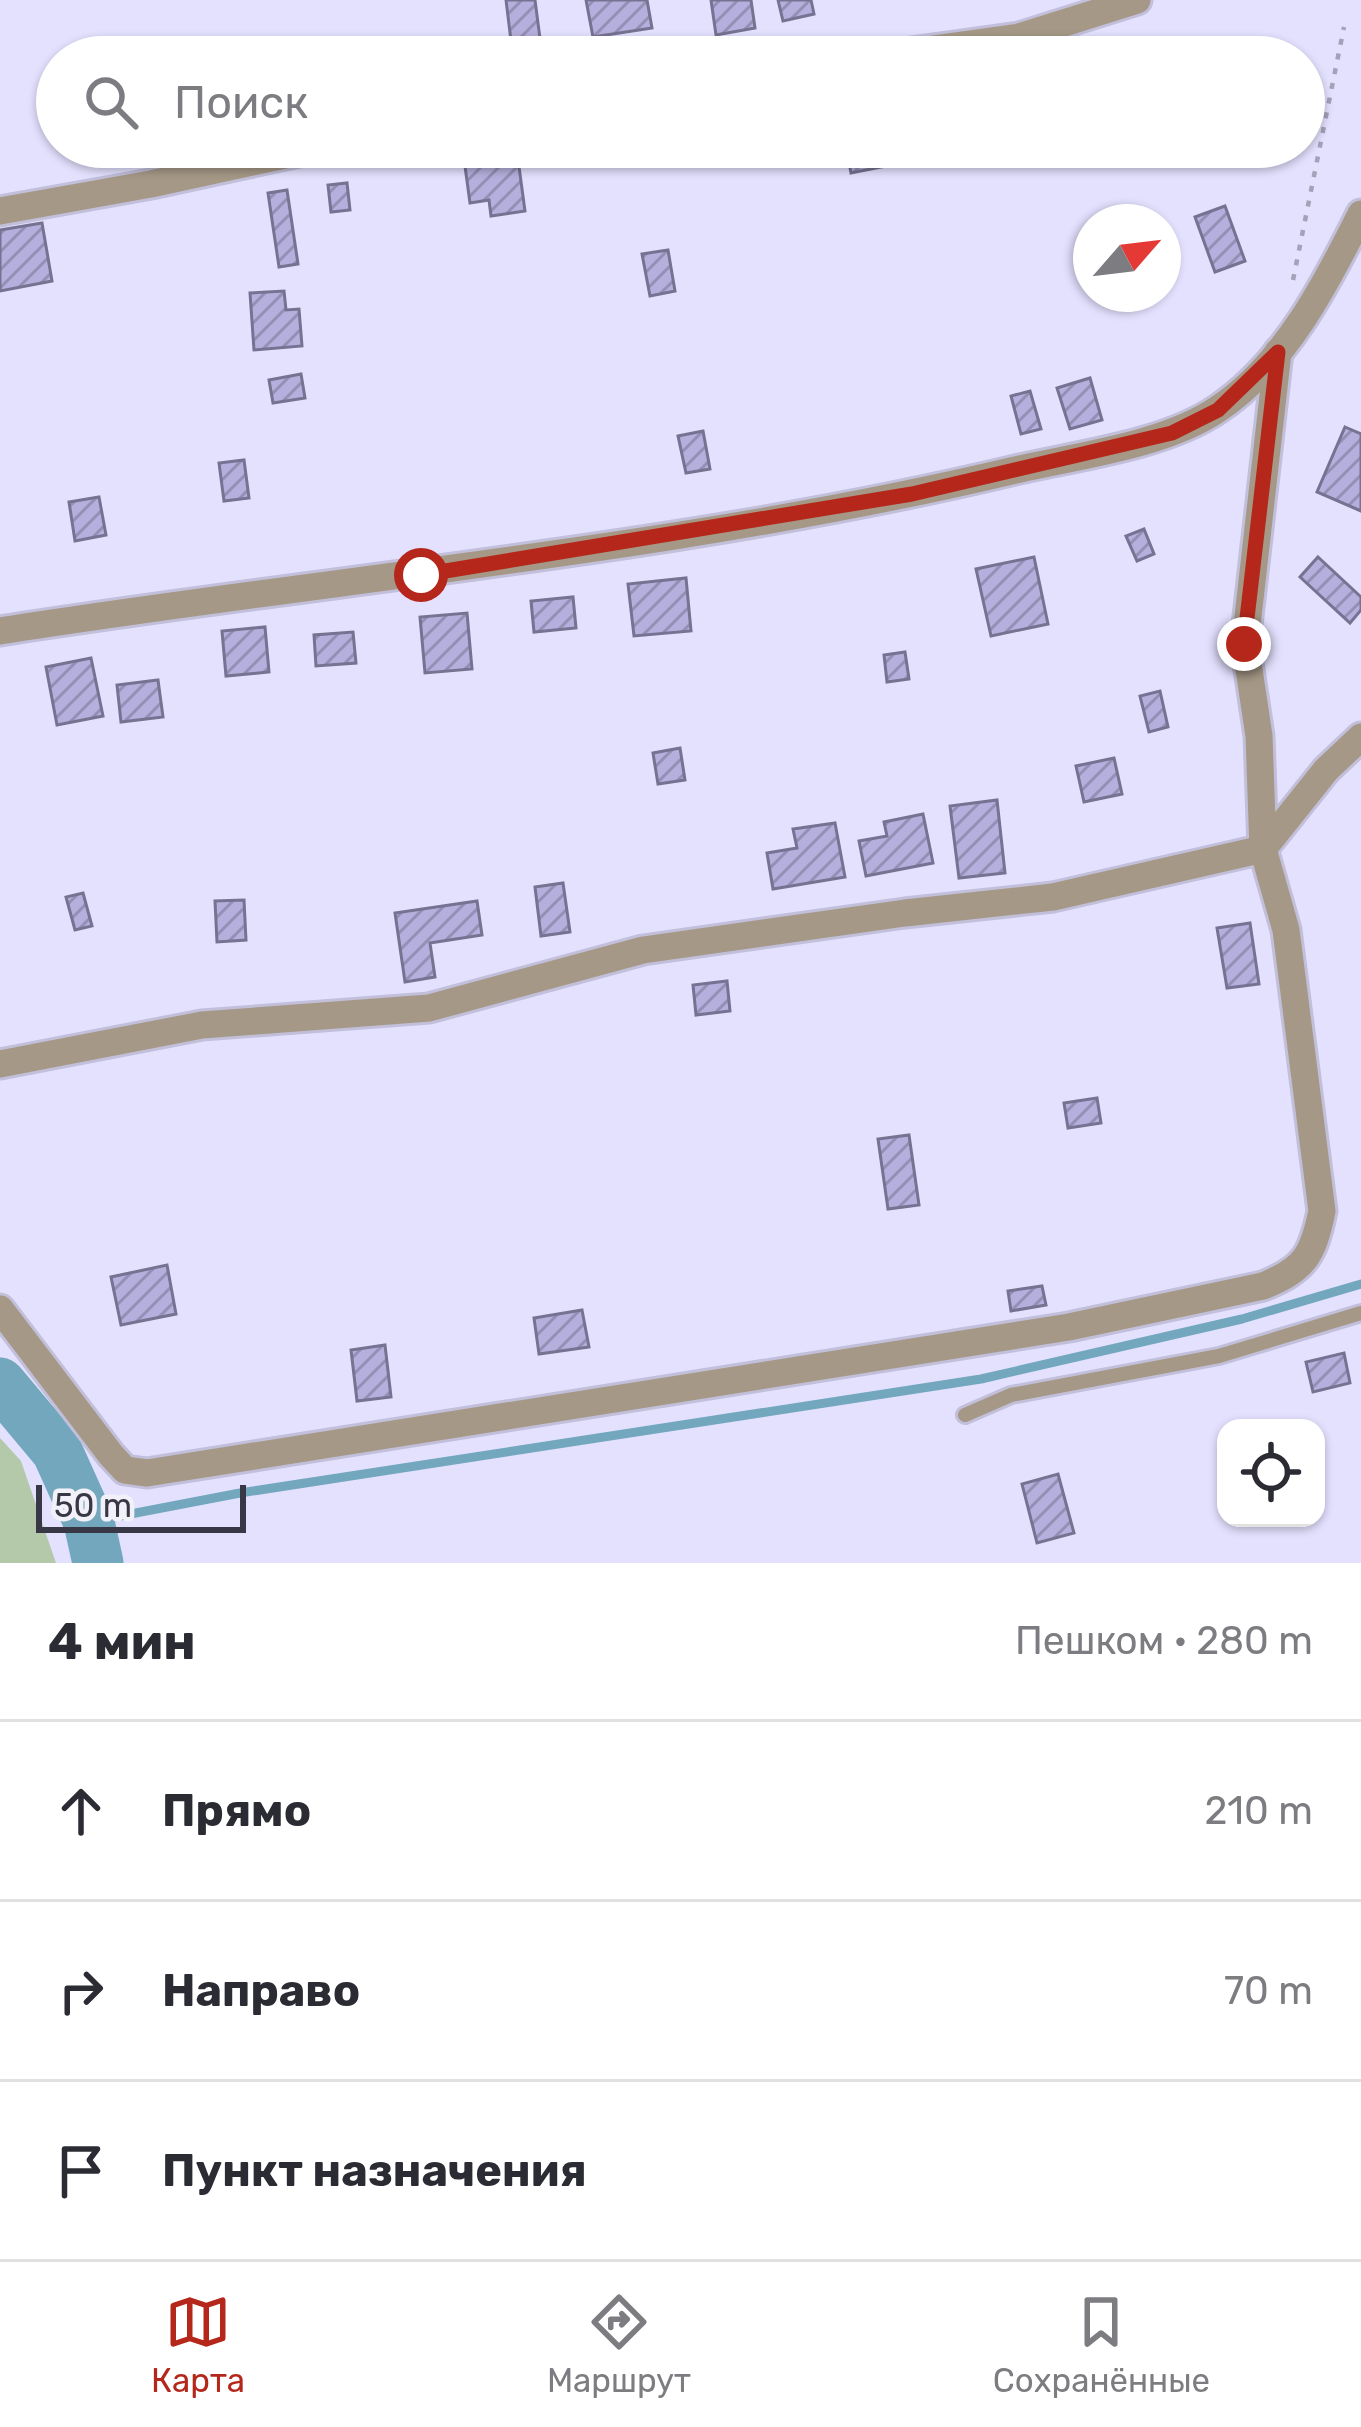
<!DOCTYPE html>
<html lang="ru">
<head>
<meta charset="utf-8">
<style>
	:root { --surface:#fff; --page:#f7f7f7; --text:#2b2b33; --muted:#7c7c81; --line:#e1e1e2; --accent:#b5271a }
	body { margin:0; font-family:Rubik,sans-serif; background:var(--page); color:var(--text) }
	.controls { position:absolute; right:36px; bottom:36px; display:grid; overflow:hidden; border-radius:24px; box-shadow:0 3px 9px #0004 }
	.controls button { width:108px; height:108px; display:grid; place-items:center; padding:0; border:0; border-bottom:3px solid var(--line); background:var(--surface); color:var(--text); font:60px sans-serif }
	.compass { position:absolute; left:1073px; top:204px; width:108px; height:108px; border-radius:50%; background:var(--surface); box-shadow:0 3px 9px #0004; rotate:62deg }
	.scale { position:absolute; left:36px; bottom:30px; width:210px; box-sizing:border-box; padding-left:12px; border:6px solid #383745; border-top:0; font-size:33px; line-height:42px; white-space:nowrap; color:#383745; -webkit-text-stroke:9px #f2f1f9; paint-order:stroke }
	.stop { position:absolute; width:36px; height:36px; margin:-27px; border:9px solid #b5271a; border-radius:50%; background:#fff }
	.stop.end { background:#b5271a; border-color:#fff; box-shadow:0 3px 12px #0008 }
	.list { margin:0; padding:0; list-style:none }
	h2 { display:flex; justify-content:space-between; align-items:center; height:156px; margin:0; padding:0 48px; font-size:51px }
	h2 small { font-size:39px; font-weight:400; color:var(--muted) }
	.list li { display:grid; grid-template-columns:78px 1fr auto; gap:36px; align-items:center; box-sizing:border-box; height:180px; padding:0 48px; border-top:3px solid var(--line) }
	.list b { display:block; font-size:45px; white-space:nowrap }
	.list em { font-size:39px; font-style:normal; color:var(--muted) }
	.icon { flex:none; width:66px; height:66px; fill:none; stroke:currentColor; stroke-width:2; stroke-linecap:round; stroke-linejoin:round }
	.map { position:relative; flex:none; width:1361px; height:1563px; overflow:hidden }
	.search { position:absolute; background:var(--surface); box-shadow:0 3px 9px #0004; left:36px; right:36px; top:36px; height:132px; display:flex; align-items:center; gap:30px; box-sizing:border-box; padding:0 42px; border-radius:66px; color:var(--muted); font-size:45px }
	.sheet { height:696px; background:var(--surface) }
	nav { display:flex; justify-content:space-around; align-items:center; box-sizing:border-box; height:168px; border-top:3px solid var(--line); background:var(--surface); font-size:33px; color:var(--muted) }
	nav a { display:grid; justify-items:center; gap:6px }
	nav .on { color:var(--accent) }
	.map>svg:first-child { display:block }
	.grass { fill:#b3c9aa }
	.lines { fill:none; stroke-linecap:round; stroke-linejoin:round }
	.stream { stroke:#72a7be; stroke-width:9 }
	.river { stroke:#72a7be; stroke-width:51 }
	.building { fill:url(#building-hatch); stroke:#767292; stroke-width:3 }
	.lane-casing { stroke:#c2bfda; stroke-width:20 }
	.street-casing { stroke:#c2bfda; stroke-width:33 }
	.path { stroke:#a4a1b9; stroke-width:4.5; stroke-dasharray:6 9; stroke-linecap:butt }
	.lane { stroke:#a59886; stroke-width:14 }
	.street { stroke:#a59886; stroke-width:27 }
	.route { stroke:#b5271a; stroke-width:15 }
</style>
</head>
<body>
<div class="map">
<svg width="1361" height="1563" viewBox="0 0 1361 1563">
	<defs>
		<pattern id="building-hatch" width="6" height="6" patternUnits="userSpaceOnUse" patternTransform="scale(3)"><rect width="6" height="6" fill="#b5afdd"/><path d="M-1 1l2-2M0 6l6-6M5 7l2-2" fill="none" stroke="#948fb5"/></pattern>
	</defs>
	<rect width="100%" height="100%" fill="#e4e1ff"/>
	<!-- grass -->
	<polygon class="grass" points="0,1438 21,1461 56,1563 0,1563"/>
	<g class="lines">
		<!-- stream -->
		<polyline class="stream" points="89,1522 240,1493 981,1379 1242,1319 1361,1284"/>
		<!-- river -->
		<polyline class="river" points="0,1383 57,1451 89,1522 98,1563"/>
	</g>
	<!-- building -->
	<g class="building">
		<polygon points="506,0 535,0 542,54 513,57"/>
		<polygon points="586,0 647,0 652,28 593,37"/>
		<polygon points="711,0 751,0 755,28 716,35"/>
		<polygon points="778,0 811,0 814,14 783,21"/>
		<polygon points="846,147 883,147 886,166 851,173"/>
		<polygon points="517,152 525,211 491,216 489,200 470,203 464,159"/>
		<polygon points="347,183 350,210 331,212 328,185"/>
		<polygon points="287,190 298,264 279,267 268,193"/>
		<polygon points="1225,206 1245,261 1215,272 1195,217"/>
		<polygon points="42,223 52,281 0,291 0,230"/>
		<polygon points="668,250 675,291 650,296 642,254"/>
		<polygon points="284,291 286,310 299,309 302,346 254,350 250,293"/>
		<polygon points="301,374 305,398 273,403 269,380"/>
		<polygon points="1090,378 1102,420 1070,429 1057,388"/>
		<polygon points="1030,391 1041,429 1021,434 1011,396"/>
		<polygon points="1345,427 1361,434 1361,511 1317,492"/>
		<polygon points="703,431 710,469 686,473 678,436"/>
		<polygon points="244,460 249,498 224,501 219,463"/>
		<polygon points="99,497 106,535 75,541 69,502"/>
		<polygon points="1144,529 1154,554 1137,561 1126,536"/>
		<polygon points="1034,557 1048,624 991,636 976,569"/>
		<polygon points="1318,557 1361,597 1361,610 1350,623 1300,577"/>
		<polygon points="686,578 691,631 634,636 628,584"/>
		<polygon points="573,597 576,628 534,632 531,601"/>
		<polygon points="467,613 472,669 425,673 420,617"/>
		<polygon points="265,627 269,672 226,676 222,631"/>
		<polygon points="353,632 356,663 316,666 314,635"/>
		<polygon points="905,652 909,679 887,682 884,655"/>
		<polygon points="91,658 103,716 57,725 46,667"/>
		<polygon points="158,680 163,717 121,722 117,685"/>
		<polygon points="1160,691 1168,727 1149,732 1140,696"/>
		<polygon points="680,748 685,780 658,784 653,753"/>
		<polygon points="1114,758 1122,794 1084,802 1076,766"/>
		<polygon points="997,800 1005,873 959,878 950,806"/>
		<polygon points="923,814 933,863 866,876 859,841 887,836 884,822"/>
		<polygon points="835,823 845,877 773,889 767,853 797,848 793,829"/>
		<polygon points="563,883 570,932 541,936 535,887"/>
		<polygon points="83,893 92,926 75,930 66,897"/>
		<polygon points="244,900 246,940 217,942 215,901"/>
		<polygon points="477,901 482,935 430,943 435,977 405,982 395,913"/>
		<polygon points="1250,923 1259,984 1227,988 1217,928"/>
		<polygon points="727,981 730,1011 696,1015 693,985"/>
		<polygon points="1097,1098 1101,1123 1068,1128 1064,1103"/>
		<polygon points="909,1135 919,1205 888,1209 878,1139"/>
		<polygon points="167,1265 176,1314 121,1325 111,1277"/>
		<polygon points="1042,1286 1046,1305 1011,1311 1008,1291"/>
		<polygon points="582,1310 589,1347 539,1354 534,1318"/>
		<polygon points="385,1345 391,1397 357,1401 351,1350"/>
		<polygon points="1344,1353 1350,1383 1313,1392 1306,1362"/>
		<polygon points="1058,1474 1074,1533 1037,1543 1022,1484"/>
	</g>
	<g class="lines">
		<defs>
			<polyline id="lane" points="965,1415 1011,1395 1219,1356 1361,1313"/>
			<g id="street">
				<polyline points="875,57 1019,37 1137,0"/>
				<polyline points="0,211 151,184 322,147"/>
				<path d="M0 631C337 578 678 550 1011 471 1074 456 1164 446 1218 409 1285 364 1326 284 1361 214"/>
				<polyline points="0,1064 202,1025 429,1008 643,950 905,913 1053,897 1263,849 1326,770 1361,737"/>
				<path d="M0 1309 111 1455 125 1470 147 1473 1069 1327 1263 1286C1305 1269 1313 1255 1322 1211L1286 930 1263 849 1259 736 1245 643 1278 352"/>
			</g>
		</defs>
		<!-- lane casing -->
		<use href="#lane" class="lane-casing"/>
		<!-- street casing -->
		<use href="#street" class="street-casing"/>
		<!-- path -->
		<polyline class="path" points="1293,280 1344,27"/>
		<!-- lane -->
		<use href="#lane" class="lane"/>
		<!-- street -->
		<use href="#street" class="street"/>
	</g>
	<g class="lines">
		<!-- route -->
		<polyline class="route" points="421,575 912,494 1172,433 1218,410 1278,352 1244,644"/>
	</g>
</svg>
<div class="controls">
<button><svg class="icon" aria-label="locate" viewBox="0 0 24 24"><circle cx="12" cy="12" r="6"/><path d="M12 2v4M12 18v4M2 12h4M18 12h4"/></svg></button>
</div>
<svg class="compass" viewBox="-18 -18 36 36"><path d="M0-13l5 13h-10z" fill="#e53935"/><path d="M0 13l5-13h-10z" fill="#7c7c81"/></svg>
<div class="scale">50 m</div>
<div class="stop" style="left:421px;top:575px"></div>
<div class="stop end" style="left:1244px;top:644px"></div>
<div class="search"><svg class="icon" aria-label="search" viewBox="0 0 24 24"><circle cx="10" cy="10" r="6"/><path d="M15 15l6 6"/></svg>Поиск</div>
</div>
<section class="sheet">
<h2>4 мин<small>Пешком · 280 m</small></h2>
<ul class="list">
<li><svg class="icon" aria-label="ahead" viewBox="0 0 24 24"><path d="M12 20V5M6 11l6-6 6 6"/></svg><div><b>Прямо</b></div><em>210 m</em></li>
<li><svg class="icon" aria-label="right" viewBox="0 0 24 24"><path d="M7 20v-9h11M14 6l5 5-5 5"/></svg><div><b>Направо</b></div><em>70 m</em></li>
<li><svg class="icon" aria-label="arrive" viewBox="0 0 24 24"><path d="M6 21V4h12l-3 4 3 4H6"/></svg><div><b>Пункт назначения</b></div></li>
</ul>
</section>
<nav>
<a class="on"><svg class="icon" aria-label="map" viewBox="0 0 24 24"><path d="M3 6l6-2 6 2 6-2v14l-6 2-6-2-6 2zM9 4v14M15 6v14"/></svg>Карта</a>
<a><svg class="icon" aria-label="directions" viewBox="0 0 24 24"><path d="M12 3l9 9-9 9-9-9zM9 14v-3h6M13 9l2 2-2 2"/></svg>Маршрут</a>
<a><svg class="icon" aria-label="saved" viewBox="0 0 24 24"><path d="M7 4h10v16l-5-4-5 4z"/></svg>Сохранённые</a>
</nav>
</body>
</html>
